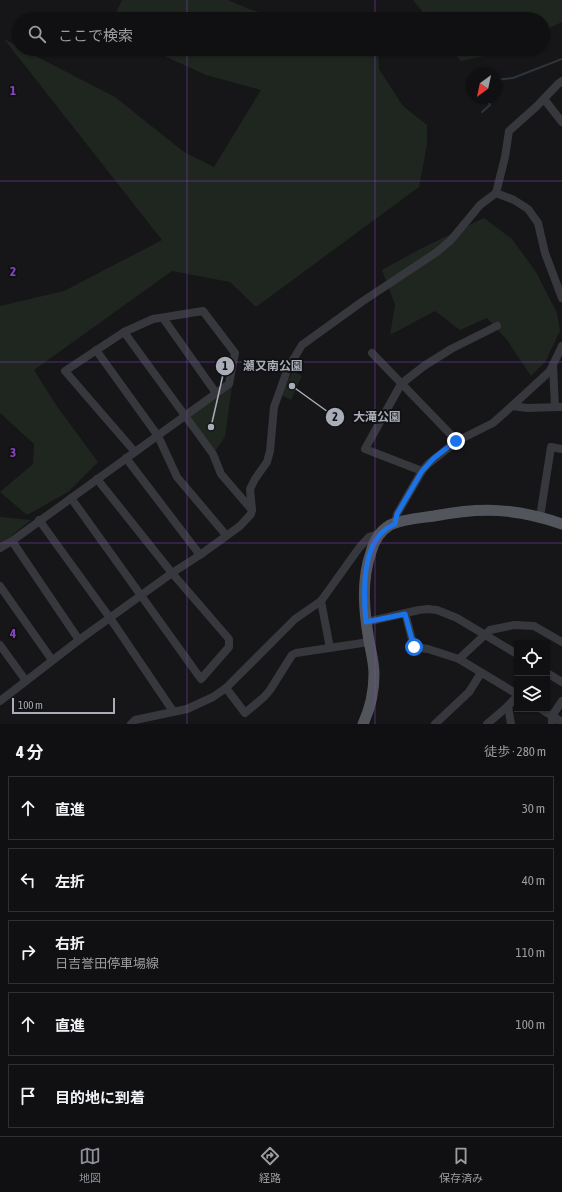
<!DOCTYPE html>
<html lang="ja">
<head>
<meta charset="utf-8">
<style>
	:root { --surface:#101012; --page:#19191b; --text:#f1f3f6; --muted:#9c9d9f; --line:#303032; --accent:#8c9099 }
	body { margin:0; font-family:"Asap Condensed","Noto Sans JP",sans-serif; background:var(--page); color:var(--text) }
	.controls { position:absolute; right:12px; bottom:12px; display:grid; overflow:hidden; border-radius:0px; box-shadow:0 1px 3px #0004 }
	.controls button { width:36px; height:36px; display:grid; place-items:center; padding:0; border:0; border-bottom:1px solid var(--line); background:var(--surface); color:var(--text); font:20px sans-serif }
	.compass { position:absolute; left:466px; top:68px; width:36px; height:36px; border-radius:50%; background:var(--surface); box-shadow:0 1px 3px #0004; rotate:213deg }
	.scale { position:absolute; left:12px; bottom:10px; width:103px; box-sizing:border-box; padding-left:4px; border:2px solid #a8adb8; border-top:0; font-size:11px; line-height:14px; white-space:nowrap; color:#a8adb8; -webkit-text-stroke:3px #111113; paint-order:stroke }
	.stop { position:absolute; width:12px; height:12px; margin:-9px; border:3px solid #1a73e8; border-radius:50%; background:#fff }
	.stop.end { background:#1a73e8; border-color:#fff; box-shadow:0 1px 4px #0008 }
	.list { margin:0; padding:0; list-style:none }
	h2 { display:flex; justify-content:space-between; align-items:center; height:52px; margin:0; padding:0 16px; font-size:17px }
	h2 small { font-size:13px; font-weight:400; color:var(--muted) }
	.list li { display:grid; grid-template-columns:26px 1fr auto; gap:12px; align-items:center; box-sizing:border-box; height:64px; margin:0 8px 8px; padding:0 8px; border:1px solid var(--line); border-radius:0px }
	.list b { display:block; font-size:15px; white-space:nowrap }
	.list p { margin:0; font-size:13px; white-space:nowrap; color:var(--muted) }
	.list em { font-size:13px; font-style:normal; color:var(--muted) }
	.icon { flex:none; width:22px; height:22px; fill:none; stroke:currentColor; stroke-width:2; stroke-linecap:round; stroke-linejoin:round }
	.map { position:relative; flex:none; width:562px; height:724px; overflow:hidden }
	.search { position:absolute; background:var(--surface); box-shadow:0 1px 3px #0004; left:12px; right:12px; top:12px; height:44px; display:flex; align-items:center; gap:10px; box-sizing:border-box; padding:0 14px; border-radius:22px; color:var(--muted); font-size:15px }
	.sheet { height:412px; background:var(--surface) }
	nav { display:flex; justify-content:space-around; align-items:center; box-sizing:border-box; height:56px; border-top:1px solid var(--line); background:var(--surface); font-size:11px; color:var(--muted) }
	nav a { display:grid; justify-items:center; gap:2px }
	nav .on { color:var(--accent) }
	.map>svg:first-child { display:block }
	.green { fill:#1e261f }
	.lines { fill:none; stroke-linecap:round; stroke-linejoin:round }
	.stream { stroke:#2c353c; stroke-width:2 }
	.minor { stroke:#37383d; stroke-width:8 }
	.major { stroke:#53555c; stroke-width:11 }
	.route { stroke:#1a73e8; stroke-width:5 }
	.grid { fill:none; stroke:#8446be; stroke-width:1; stroke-opacity:0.55 }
	.grid-label { font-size:13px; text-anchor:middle; font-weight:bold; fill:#8446be; stroke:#111113; stroke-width:4; stroke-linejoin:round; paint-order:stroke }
	.leader { fill:none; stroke:#a8adb8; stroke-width:1.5 }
	.callout-dot { fill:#a8adb8; stroke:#111113; stroke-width:1.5 }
	.mark-label { font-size:12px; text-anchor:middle; font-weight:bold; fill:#111 }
	.callout-label { font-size:12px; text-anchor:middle; font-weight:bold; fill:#a8adb8; stroke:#111113; stroke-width:4; stroke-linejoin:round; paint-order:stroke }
</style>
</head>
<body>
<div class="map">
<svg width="562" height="724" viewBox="0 0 562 724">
	<rect width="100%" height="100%" fill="#161618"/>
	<!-- green -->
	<g class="green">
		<polygon points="122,0 228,0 249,9 269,15 311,15 356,19 113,19"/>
		<polygon points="413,0 562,0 562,22 543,31 543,19 428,19"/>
		<polygon points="4,39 19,47 19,49 22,49 115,97 184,152 214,167 261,90 206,75 149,49 378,49 379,69 403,106 427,125 427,145 419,187 256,307 230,282 172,271 34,370 56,405 98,462 68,492 27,515 0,492 33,464 34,444 0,413 0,306 64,291 162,240"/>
		<polygon points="451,49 506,49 498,53 461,61"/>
		<polygon points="484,218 512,239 536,272 557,313 560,331 545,362 531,376 507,340 487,318 460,330 435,311 390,335 395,305 382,270 420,249"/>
		<polygon points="293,371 302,376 291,400 281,395"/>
		<polygon points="232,386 225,437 213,454 190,416"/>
		<polygon points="0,517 31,520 0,545"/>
	</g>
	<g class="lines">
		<!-- stream -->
		<g class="stream">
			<polyline points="496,80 513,78 562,59"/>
			<polyline points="482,112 490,105 486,98"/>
		</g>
		<!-- minor -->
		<g class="minor">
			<polyline points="544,99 562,122"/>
			<polyline points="496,193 514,200 528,209 538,223 545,253 562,298"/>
			<polyline points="163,318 216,393"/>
			<polyline points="124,332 213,454 221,474 252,510"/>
			<polyline points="96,350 158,436 177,477 226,535"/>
			<polyline points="372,353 457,441"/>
			<polyline points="553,365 555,407"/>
			<polyline points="512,406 527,408 562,407"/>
			<polyline points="126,458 200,555"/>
			<polyline points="422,471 365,449 401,384 424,366 451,349 497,326"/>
			<polyline points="71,498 201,679 229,647 229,639 172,573 97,479"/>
			<polyline points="540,517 551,447 562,449"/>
			<polyline points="39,520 110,618 173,711"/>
			<polyline points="395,523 397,514 422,471 428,464 457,441 493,423 512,406 550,371 562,346"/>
			<polyline points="12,541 79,640"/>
			<polyline points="0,548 12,541 229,384 235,353 203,311 153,319 124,332 65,371 135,452"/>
			<polyline points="0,586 52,660"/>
			<polyline points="321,601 330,648"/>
			<polyline points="405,613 414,647 428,649 459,659 517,694"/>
			<polyline points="366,622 419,610 428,609 437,610 457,618 517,654"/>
			<polyline points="0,645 26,681"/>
			<polyline points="459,659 490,630 514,625 534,626 562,642"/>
			<polyline points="547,673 562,682"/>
			<polyline points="226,688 295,619 321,601 359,548 369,537 381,533"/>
			<polyline points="0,701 79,640 172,573 200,555 240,526 251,514 252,510 250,489 255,479 267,462 270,451 274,407 288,368 302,345 363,301 437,252 451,240 480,205 496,193 505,157 509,131 537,106 558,84 562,81"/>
			<polyline points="508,706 511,724"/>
			<polyline points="541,709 562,722"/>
			<polyline points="131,724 135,720 187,709 213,697 226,688 245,713 264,697 270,690 292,655 296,653 369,642"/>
			<polyline points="435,724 469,692 481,673"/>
			<polyline points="487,724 508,706 517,696"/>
			<polyline points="552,724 552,716 562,701"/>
		</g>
		<!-- major -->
		<path class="major" d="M363 724C370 709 374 691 374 674 374 663 371 652 369 641 364 611 361 581 371 552 374 541 380 531 390 525 403 519 420 518 434 516 481 507 517 508 562 524"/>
	</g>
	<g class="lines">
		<!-- route -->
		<path class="route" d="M414 647 405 614 366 622C363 592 361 537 395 524L397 514 422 471 434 458 456 441"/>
	</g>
	<!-- grid -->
	<path class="grid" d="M187 0V19M375 0V19M187 49V724M375 49V724M0 181H562M0 362H562M0 543H562"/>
	<g class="grid-label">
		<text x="13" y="95">1</text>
		<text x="13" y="276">2</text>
		<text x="13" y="457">3</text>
		<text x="13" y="638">4</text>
	</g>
	<!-- callouts -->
	<path class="leader" d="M211 427L225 366M292 386L335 417"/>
	<g class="callout-dot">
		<circle cx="211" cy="427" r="4"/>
		<circle cx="292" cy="386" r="4"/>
		<circle cx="225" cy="366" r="10"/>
		<circle cx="335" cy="417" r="10"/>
	</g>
	<g class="mark-label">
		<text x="225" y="370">1</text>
		<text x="335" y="421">2</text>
	</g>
	<g class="callout-label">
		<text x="273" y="370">瀬又南公園</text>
		<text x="377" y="421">大滝公園</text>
	</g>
</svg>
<div class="controls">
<button><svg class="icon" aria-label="locate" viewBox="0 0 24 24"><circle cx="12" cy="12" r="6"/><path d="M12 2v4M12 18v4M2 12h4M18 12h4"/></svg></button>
<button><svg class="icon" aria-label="layers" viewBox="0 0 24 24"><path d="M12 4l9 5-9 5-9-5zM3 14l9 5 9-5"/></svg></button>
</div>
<svg class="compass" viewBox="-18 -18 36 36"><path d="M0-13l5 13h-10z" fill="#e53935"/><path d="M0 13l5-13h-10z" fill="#9c9d9f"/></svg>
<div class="scale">100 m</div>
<div class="stop" style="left:414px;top:647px"></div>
<div class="stop end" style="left:456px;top:441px"></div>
<div class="search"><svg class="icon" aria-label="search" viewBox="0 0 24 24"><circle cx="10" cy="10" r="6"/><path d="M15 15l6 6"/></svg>ここで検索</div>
</div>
<section class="sheet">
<h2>4 分<small>徒歩 · 280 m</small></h2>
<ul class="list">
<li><svg class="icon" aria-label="ahead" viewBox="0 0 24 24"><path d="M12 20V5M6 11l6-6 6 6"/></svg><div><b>直進</b></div><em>30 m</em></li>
<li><svg class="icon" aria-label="left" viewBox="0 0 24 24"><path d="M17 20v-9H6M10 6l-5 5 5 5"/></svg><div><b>左折</b></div><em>40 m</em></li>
<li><svg class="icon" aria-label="right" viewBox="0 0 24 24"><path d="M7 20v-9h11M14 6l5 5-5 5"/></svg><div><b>右折</b><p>日吉誉田停車場線</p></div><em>110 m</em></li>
<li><svg class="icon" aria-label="ahead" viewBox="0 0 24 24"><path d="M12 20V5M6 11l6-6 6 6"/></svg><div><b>直進</b></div><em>100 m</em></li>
<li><svg class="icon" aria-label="arrive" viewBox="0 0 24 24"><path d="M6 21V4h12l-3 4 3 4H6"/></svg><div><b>目的地に到着</b></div></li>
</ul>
</section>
<nav>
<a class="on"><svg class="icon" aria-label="map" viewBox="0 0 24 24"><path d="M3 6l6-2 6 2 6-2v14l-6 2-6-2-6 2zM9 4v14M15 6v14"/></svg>地図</a>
<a><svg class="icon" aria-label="directions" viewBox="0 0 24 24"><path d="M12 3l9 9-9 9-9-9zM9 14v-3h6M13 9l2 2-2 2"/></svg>経路</a>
<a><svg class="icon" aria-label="saved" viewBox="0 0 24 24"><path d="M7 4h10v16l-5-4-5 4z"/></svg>保存済み</a>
</nav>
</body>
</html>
